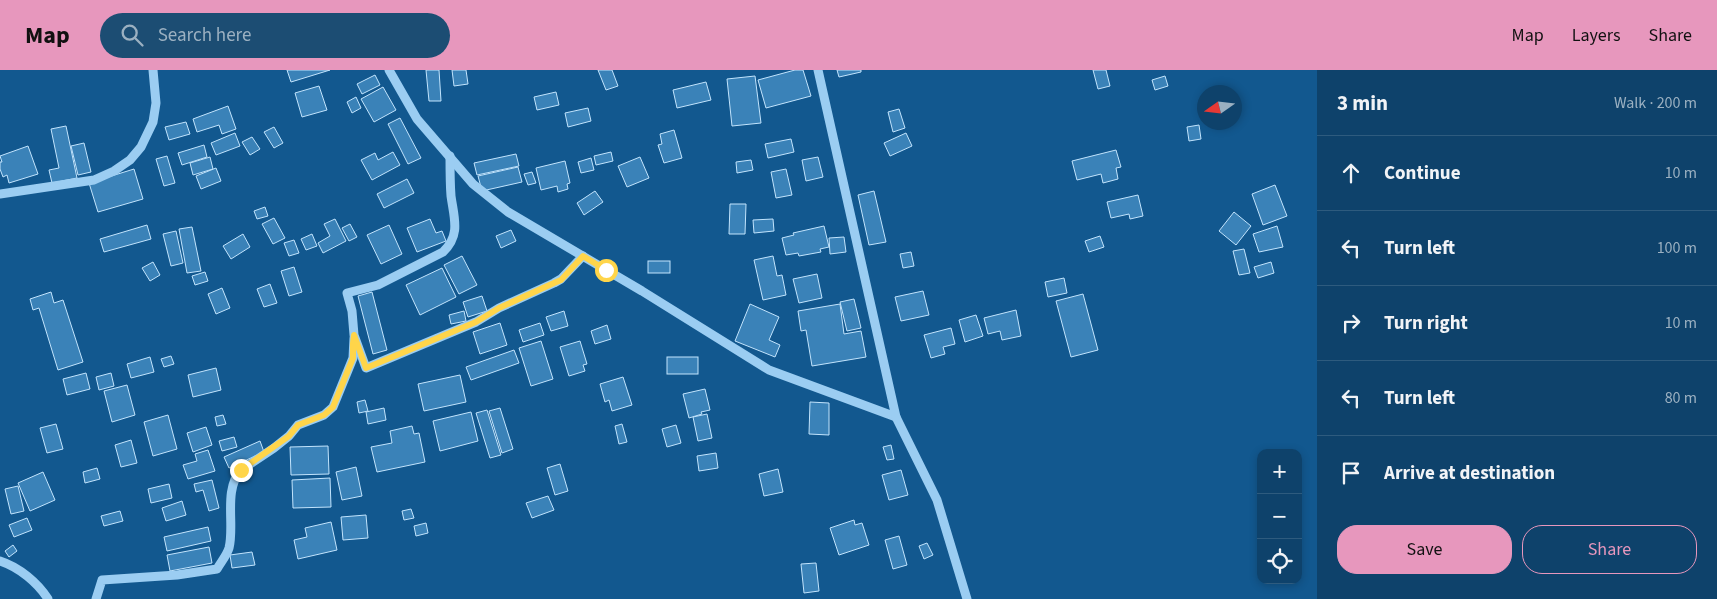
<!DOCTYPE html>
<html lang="en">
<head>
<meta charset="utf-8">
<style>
	:root { --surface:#0e426b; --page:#1c4d73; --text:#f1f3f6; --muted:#9bb0c1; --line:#2e5b7e; --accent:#e797bd }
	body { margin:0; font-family:"Source Sans 3",sans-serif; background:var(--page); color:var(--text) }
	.controls { position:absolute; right:15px; bottom:15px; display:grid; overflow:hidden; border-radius:10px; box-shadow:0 2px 8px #0003 }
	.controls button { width:45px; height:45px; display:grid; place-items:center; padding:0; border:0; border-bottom:1px solid var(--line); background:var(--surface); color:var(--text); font:25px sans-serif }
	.compass { position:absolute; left:1197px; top:15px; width:45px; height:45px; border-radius:50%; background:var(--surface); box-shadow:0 2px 8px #0003; rotate:256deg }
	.stop { position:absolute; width:15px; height:15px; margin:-11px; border:4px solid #ffd54a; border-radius:50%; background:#fff }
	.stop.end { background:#ffd54a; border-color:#fff; box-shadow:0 1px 5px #0008 }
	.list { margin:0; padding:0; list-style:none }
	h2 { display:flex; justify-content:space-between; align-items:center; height:65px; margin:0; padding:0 20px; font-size:21px }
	h2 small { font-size:16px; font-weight:400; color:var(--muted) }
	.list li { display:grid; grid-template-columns:32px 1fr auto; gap:15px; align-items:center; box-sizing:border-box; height:75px; padding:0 20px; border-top:1px solid var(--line) }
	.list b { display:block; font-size:19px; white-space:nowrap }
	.list em { font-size:16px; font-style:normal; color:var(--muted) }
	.actions { display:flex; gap:10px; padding:15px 20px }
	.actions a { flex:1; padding:11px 0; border:1px solid var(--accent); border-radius:20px; text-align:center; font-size:18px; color:var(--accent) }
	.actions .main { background:var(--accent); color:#111 }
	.icon { flex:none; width:28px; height:28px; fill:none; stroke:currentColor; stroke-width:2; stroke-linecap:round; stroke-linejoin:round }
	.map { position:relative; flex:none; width:1317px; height:529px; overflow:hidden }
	header { display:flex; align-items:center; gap:30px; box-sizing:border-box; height:70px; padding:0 25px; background:var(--accent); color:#111 }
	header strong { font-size:24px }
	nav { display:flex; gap:28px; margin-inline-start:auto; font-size:18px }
	.search { width:350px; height:45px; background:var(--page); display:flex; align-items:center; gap:12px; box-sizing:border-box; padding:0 18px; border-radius:28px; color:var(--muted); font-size:19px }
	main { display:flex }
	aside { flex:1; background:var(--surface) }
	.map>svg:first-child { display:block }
	.building { fill:#3a82b8; stroke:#c2e4fd }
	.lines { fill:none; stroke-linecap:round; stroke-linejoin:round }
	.minor { stroke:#9bcdf2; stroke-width:9 }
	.route { stroke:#ffd54a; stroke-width:6 }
</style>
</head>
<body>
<header>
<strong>Map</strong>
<div class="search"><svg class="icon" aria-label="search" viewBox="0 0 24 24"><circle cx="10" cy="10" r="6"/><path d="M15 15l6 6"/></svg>Search here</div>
<nav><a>Map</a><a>Layers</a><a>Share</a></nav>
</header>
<main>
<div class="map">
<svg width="1317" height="529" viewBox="0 0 1317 529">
	<rect width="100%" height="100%" fill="#12588f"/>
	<!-- building -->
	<g class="building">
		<polygon points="287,0 330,0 291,12"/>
		<polygon points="426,0 439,0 441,31 429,31"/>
		<polygon points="452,0 466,0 468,14 454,16"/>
		<polygon points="598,0 612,0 618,16 606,20"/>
		<polygon points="795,0 803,0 811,26 766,38 758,10"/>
		<polygon points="837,0 861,0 861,2 839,7"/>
		<polygon points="1093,0 1106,0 1110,16 1098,19"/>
		<polygon points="375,5 380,15 362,24 357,14"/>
		<polygon points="755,6 761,53 732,56 727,9"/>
		<polygon points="1165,6 1168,16 1155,20 1152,10"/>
		<polygon points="706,12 711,30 677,38 673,20"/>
		<polygon points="319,16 327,40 302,47 295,23"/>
		<polygon points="383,17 396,40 374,52 361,29"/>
		<polygon points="556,22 559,35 537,40 534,27"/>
		<polygon points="356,27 361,38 352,43 347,32"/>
		<polygon points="228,36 236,59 222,64 219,55 197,62 193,49"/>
		<polygon points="588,38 591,51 568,57 565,43"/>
		<polygon points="899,39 905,58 893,62 888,42"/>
		<polygon points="400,48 421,88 408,94 388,54"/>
		<polygon points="186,52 190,64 169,70 165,57"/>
		<polygon points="1199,55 1201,69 1189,71 1187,57"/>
		<polygon points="66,56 77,108 52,113 49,100 59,98 51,59"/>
		<polygon points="274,57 283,73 274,78 264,62"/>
		<polygon points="674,60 682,88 664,93 658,75 662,74 660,64"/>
		<polygon points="235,63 240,76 216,85 211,73"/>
		<polygon points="906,63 912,76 890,86 884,73"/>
		<polygon points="252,67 260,79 250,85 242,72"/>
		<polygon points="791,69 794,82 768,88 765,74"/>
		<polygon points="84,73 91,102 78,105 71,76"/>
		<polygon points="204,75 207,87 182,95 178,83"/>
		<polygon points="28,76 38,104 9,113 7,105 3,107 0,99 0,92 2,92 0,86"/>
		<polygon points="1116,80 1121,97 1116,98 1118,109 1103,113 1101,104 1077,110 1072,91"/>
		<polygon points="393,82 400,95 372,110 361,90 375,83 378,90"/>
		<polygon points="611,82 613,91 596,95 594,86"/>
		<polygon points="516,84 519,96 477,105 474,93"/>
		<polygon points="167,86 175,113 164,116 156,89"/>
		<polygon points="210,87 213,99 193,105 190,93"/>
		<polygon points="640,87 649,108 627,117 618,96"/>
		<polygon points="818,87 823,107 806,111 802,90"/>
		<polygon points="591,88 594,100 581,103 578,92"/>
		<polygon points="751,90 753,100 737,103 736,92"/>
		<polygon points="565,91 570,113 567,114 568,119 558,122 557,116 541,120 536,98"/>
		<polygon points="518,97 522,112 482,121 478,106"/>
		<polygon points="216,98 221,111 201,119 196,106"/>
		<polygon points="134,99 143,129 98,142 89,113"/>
		<polygon points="786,99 792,125 776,128 771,102"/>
		<polygon points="532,102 536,113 528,115 524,104"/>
		<polygon points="407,109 414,123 384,138 377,124"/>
		<polygon points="1275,115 1287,146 1263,155 1252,124"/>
		<polygon points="595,121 603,132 584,145 577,133"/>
		<polygon points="874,121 886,172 869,175 858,125"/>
		<polygon points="1138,125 1143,146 1130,149 1129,144 1111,148 1107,132"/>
		<polygon points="730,134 746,134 745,164 729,164"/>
		<polygon points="265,137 268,146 257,149 254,141"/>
		<polygon points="1234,142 1251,156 1236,175 1219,161"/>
		<polygon points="274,148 285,168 273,174 262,154"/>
		<polygon points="335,149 346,171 323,183 318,173 330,166 324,154"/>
		<polygon points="430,149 436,163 442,161 446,171 417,182 407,158"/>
		<polygon points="773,149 774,161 754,163 753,150"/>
		<polygon points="350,154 357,167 349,171 342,158"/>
		<polygon points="147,155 151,169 104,182 100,169"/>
		<polygon points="389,155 402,184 381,194 367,165"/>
		<polygon points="824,156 829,177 820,179 821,182 799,186 798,183 786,185 782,168 794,165 793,163"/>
		<polygon points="1277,156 1283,177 1259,182 1253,164"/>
		<polygon points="192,157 201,201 187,203 179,159"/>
		<polygon points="511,160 516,171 501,178 496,166"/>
		<polygon points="176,161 183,193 171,196 163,164"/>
		<polygon points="243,164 250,177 231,189 223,176"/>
		<polygon points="312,164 317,176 306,180 301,169"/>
		<polygon points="1100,166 1104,177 1089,182 1085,171"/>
		<polygon points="844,167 846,182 830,184 829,168"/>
		<polygon points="294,170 299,183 289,186 284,173"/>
		<polygon points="1244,179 1250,203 1239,205 1233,181"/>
		<polygon points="911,182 914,196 903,198 900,184"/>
		<polygon points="462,186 477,215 459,224 444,195"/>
		<polygon points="773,186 777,206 782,205 786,225 763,230 754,190"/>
		<rect x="648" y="191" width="22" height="12"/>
		<polygon points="153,192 160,205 150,211 142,198"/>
		<polygon points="1271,192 1274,203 1258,208 1254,197"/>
		<polygon points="294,197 302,222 289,226 281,201"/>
		<polygon points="442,198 456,227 420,245 406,215"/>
		<polygon points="205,202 208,211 195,215 192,206"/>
		<polygon points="817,204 822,228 799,233 793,209"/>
		<polygon points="1064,208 1067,223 1048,227 1045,212"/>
		<polygon points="270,214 277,233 264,237 257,219"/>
		<polygon points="222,218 230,238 216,244 208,224"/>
		<polygon points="923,221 929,245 901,251 895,227"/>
		<polygon points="51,222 54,233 63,230 83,292 58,300 39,238 33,240 30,229"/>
		<polygon points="372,222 387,280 373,284 358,226"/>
		<polygon points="1083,224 1098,280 1071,287 1056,231"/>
		<polygon points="482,226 487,241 468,247 463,232"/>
		<polygon points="854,229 861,258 847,261 840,232"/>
		<polygon points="750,234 779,247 769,270 780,275 775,287 735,271"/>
		<polygon points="840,234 844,264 861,261 866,287 812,296 806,260 801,261 798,241"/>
		<polygon points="1016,240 1021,266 1002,270 1000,261 988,264 984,248"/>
		<polygon points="464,241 466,251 451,254 449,245"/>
		<polygon points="564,241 568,256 551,261 546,247"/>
		<polygon points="976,245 983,266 965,272 959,250"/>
		<polygon points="500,253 507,275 480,284 473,262"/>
		<polygon points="540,253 544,265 523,272 519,260"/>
		<polygon points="607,255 611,269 595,274 591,261"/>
		<polygon points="951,258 955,274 943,277 945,284 931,288 924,265"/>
		<polygon points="541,271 553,309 531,316 519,278"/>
		<polygon points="580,271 587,294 583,295 585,301 569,306 560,277"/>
		<polygon points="514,280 519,293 471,310 466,297"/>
		<polygon points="171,286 174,294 164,297 161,289"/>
		<polygon points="150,287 154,302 131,308 127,294"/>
		<rect x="667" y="287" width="31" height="17"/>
		<polygon points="216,298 221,320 193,327 188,305"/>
		<polygon points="86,303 90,319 67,325 63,309"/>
		<polygon points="111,303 114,316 99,320 96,307"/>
		<polygon points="460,305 466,332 424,341 418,314"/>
		<polygon points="623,307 632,335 612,341 609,330 605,332 600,314"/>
		<polygon points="127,315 135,345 112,352 104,321"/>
		<polygon points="705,319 710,340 701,342 702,344 689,348 683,324"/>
		<polygon points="365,330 368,341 359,343 357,332"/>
		<polygon points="810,332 829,333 829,365 809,364"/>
		<polygon points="384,338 386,350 368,354 366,342"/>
		<polygon points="500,338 513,379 502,383 489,341"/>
		<polygon points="487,340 501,385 490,388 476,343"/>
		<polygon points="471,342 478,371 440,381 433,351"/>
		<polygon points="707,344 712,368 698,371 693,347"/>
		<polygon points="168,345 177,379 153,386 144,352"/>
		<polygon points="223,345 226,354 217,356 215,347"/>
		<polygon points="56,354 63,379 47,383 40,358"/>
		<polygon points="622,354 627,372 619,374 615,356"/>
		<polygon points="676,355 681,373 667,377 662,359"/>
		<polygon points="412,356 414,364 419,363 425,392 377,402 371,377 392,373 390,361"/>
		<polygon points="206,357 212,375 193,382 187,363"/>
		<polygon points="234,367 237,377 222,381 219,371"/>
		<polygon points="131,370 137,393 121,397 115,375"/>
		<polygon points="260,371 264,382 229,398 224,387"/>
		<polygon points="891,375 894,389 887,390 883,377"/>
		<polygon points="328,376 329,404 291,405 290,377"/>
		<polygon points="208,380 215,401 188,409 183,395 197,391 195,384"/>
		<polygon points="716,383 718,398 699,401 697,386"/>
		<polygon points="560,394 568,421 555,425 547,398"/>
		<polygon points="356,397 362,426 342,430 336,402"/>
		<polygon points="97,398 100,409 85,413 83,402"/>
		<polygon points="778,399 783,422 764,426 759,404"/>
		<polygon points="901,400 908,425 889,430 882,405"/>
		<polygon points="43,402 55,430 30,441 18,413"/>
		<polygon points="330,408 331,437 293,438 292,410"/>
		<polygon points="212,410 219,438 209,441 203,420 196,422 194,414"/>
		<polygon points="169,414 172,428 151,433 148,419"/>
		<polygon points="18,416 24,441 11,444 5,419"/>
		<polygon points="548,426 554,440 532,448 526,433"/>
		<polygon points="182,431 186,445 166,451 162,438"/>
		<polygon points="411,439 414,448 404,450 402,441"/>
		<polygon points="120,441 123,451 104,456 101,446"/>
		<polygon points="366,445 368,468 343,470 341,447"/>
		<polygon points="27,448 32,460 14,467 9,455"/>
		<polygon points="854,450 855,455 862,453 869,475 839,485 830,458"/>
		<polygon points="331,452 337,480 298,489 294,470 307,467 305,458"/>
		<polygon points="426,453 428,463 416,466 414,456"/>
		<polygon points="208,457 211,471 167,481 164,467"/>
		<polygon points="899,466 907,495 893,499 885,470"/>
		<polygon points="927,473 933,485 924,489 919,476"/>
		<polygon points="13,475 17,481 9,487 5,481"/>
		<polygon points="209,477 212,493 170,501 167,485"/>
		<polygon points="252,482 255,495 232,498 230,485"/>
		<polygon points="816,493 819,521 804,523 801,494"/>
	</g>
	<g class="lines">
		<!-- minor -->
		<g class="minor">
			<polyline points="389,0 417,49 473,114 508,142 642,221 769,300 896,347"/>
			<polyline points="818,0 896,347 937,430 967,529"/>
			<path d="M450 86C450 100 450 113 451 126 454 148 461 165 443 182L378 215 347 223 352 241 354 265 366 298 476 252 499 238 554 213 561 209 583 186"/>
			<polyline points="0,124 94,110 114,101 130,90 141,77 153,52 156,33 153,0"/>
			<path d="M0 491C19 497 38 513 48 529"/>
			<path d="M96 529 102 510 177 505 217 499C221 492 227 485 229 478 235 455 223 420 241 400L274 378 289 366 298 355 324 345 333 337 353 288 354 268"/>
		</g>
	</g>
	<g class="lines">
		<!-- route -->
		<polyline class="route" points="241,400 289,366 298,355 324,345 333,337 353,288 353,273 354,265 366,298 476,252 499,238 554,213 561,210 583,186 606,200"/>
	</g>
</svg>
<div class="controls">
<button>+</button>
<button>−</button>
<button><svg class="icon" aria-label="locate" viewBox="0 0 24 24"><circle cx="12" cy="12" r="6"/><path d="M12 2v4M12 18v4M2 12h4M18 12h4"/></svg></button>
</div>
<svg class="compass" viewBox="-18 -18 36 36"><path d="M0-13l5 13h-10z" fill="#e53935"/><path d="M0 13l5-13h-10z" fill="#9bb0c1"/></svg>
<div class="stop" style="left:606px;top:200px"></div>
<div class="stop end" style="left:241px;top:400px"></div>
</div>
<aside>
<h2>3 min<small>Walk · 200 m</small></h2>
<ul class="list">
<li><svg class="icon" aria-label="ahead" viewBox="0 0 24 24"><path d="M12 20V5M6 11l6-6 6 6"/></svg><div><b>Continue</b></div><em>10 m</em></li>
<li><svg class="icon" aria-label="left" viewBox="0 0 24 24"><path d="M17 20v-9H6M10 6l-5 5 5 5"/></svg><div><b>Turn left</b></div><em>100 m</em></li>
<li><svg class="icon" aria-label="right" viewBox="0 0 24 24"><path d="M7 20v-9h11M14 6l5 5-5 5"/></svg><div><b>Turn right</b></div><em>10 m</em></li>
<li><svg class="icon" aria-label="left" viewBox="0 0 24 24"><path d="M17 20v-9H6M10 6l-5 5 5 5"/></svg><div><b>Turn left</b></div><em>80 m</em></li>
<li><svg class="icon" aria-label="arrive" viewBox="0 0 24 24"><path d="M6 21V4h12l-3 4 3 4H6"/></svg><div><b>Arrive at destination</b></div></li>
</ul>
<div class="actions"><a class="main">Save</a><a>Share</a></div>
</aside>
</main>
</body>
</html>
